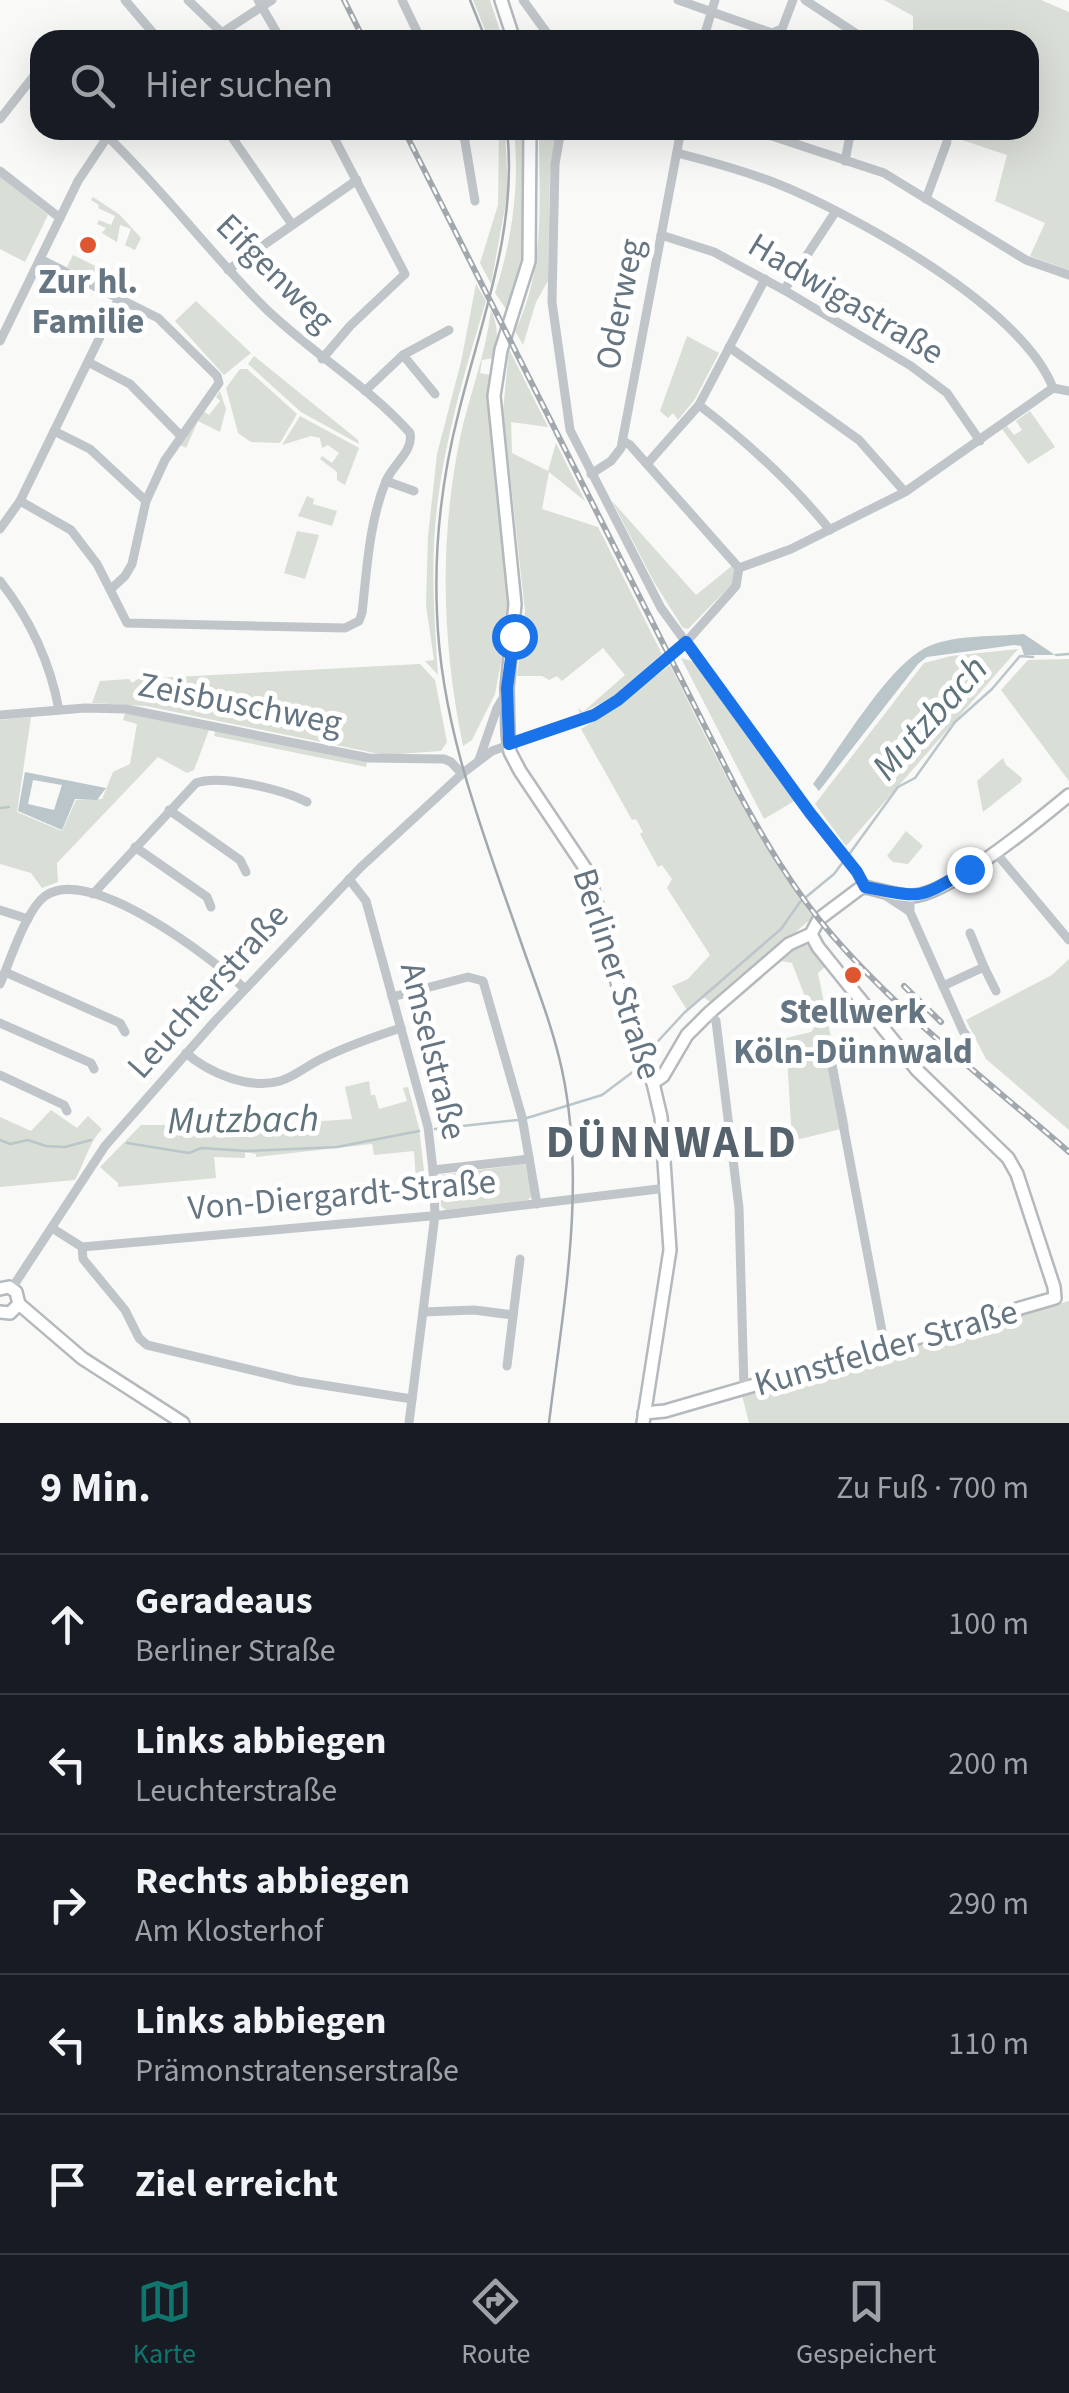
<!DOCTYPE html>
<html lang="de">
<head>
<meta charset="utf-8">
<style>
	:root { --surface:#171b24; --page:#20242c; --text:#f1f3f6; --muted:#9ea1a6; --line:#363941; --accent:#0f766e }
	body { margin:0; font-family:"Source Sans 3",sans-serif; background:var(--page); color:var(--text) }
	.stop { position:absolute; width:30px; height:30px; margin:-22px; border:8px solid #1a73e8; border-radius:50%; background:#fff }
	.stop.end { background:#1a73e8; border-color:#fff; box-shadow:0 2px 10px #0008 }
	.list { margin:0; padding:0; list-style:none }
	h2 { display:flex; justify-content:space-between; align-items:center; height:130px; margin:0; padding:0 40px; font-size:42px }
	h2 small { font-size:32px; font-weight:400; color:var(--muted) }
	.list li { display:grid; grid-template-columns:65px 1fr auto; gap:30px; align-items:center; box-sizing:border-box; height:140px; padding:0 40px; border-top:2px solid var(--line) }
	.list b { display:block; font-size:38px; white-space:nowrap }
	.list p { margin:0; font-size:32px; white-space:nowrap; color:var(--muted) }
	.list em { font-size:32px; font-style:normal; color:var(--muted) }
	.icon { flex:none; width:55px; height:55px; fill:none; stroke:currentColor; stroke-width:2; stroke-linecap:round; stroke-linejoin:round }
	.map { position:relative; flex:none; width:1069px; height:1423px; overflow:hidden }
	.search { position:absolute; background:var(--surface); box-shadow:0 10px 40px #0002; left:30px; right:30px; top:30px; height:110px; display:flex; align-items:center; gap:25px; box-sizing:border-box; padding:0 35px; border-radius:30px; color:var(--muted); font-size:38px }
	.sheet { height:830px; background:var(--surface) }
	nav { display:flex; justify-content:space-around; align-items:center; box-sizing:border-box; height:140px; border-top:2px solid var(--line); background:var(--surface); font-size:28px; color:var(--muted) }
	nav a { display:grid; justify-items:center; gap:5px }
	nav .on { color:var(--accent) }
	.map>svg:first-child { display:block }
	.green { fill:#d9ded6 }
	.water { fill:#bac6ca; fill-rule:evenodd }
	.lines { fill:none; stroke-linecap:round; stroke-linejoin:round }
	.stream { stroke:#bac6ca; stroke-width:2.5 }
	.major-casing { stroke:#b4b9bd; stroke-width:16 }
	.minor { stroke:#c0c5c9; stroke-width:9 }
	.major { stroke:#fff; stroke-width:11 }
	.tram { stroke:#a2a9ae; stroke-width:2.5 }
	.rail-casing { stroke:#a2a9ae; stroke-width:6 }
	.rail { stroke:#fff; stroke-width:2.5; stroke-dasharray:8; stroke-linecap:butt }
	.route { stroke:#1a73e8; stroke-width:12 }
	.poi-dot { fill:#de5531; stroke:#fff; stroke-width:4 }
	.labels { text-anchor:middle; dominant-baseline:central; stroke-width:10; stroke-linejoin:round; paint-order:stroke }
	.street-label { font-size:35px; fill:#657581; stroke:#fff }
	.poi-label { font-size:35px; font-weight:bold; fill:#657581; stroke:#fff }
	.water-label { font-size:38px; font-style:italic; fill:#60747b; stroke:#fff }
	.district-label { font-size:45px; font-weight:bold; letter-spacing:2.5px; fill:#57636c; stroke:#fff }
</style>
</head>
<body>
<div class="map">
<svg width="1069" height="1423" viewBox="0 0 1069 1423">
	<rect width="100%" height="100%" fill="#f9f9f7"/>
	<!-- green -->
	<g class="green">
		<polygon points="473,0 490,0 503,40 489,40"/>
		<polygon points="884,0 1041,0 1069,12 1069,270 1030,256 1045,223 995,201 1007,155 947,135 948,130 1029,130 1029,40 913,40 913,16"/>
		<polygon points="499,130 505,131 508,191 491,284 480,263 498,205"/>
		<path d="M514 130H524V253L510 307 506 309 495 293C512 240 520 186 514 130Z"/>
		<path d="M539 130H557L550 172 548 281 536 302 523 345 515 331C546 268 539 199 539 130Z"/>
		<polygon points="0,176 48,215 25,262 0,249"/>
		<polygon points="93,197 120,215 141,238 135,250 125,245 131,229 120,225 117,242 102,233 106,228 97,224 99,220 111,225 115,216 98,208 99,205 91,200"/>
		<polygon points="73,255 118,277 112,289 67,267"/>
		<path d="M476 284 486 301C464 374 441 451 435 528 431 578 435 626 438 675L425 661 434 660 426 605 428 536 437 454 461 362Z"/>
		<polygon points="196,301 251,353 224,375 175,321"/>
		<path d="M491 310C499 329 498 338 493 358L482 360 480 373 490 375 489 411 510 615 495 694 472 740 463 746C442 642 439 542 460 438 469 396 486 354 491 310Z"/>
		<polygon points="687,336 719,353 695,399 678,420 673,413 668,418 660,411"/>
		<polygon points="509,349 548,427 511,422 512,453 548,471 556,443 585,501 549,472 542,509 598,527 662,654 613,697 580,714 578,708 583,712 625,675 603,648 562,681 557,676 549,680 542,676 517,676 525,611 503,411"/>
		<polygon points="254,356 358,440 359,444 301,412 248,364"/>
		<polygon points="240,369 247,369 297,414 280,443 251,442 238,433 226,388"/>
		<polygon points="220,391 226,409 220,432 198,421 186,448 180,445 203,411 209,415 220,401 216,397"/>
		<polygon points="1030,411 1055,447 1028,464 1002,429 1007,426 1014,435 1022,430 1016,421"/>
		<polygon points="300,416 359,448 345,485 337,480 337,472 320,459 322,456 332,463 339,453 328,445 322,448 320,438 311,436 282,445"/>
		<polygon points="307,496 314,499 313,504 337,511 332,526 298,516"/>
		<polygon points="612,501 696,595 733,565 735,574 732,584 688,629 683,628 654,582"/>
		<polygon points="297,531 319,535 305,579 284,573"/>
		<polygon points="1018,649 846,846 815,804 924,663 951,656"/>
		<polygon points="681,658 695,662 796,800 764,819"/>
		<polygon points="1069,659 1069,781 1001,690 1028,660"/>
		<polygon points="420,664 435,680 447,742 441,751 384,755 146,706 92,703 100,681 129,679 132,683 138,679"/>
		<path d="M670 665C713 752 755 839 813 917L713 1004 702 996 687 1010 672 986 688 979 710 955 667 888 672 879 662 865 658 867 640 834 643 832 636 819 632 820 627 811 581 729 609 712Z"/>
		<polygon points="125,713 209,730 194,770 187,773 158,757 57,863 58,882 42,888 31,873 0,864 0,720 31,717 17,812 62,831 76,800 102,799 113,772 130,764 137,724 123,720"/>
		<polygon points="216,729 359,759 367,762 366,767 214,736"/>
		<polygon points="1003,758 1006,765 1022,778 1021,782 983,812 977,781"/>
		<polygon points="906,831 923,846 908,864 893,862 887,856"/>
		<polygon points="800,943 808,945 826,966 818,973 849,1127 792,1141 786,1038 811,1032 816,1025 792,963 782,961 723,1005 768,964"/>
		<polygon points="1069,959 1069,1130 986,1059 966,1020 1052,975"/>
		<polygon points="369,1081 371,1095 375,1095 379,1109 407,1101 403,1088 408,1087 419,1128 425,1179 416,1180 414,1151 374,1155 372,1144 256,1157 256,1154 245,1152 245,1158 214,1157 216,1178 118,1187 118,1183 100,1167 141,1125 266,1125 352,1119 345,1087"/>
		<path d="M51 1110 77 1128 88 1116 102 1129C88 1144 85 1162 75 1180L0 1187V1117L31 1131Z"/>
		<polygon points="525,1164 532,1196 528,1200 446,1210 441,1206 440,1175"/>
		<polygon points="1069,1301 1069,1423 749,1423 742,1395"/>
	</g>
	<!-- water -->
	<g class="water">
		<path d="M1024 634 1055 655H1024L1021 646 1014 645 927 657 918 664 819 791 813 784C840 748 887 668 925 648 953 634 993 637 1024 634Z"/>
		<path d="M25 772 106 788 97 800 75 799 62 830 18 811ZM33 780 62 785 54 810 28 804Z"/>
	</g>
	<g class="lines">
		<!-- stream -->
		<g class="stream">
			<polyline points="1056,655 1069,654"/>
			<polyline points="0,808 9,807"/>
			<polyline points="850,853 898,787 915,778 955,722 992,689 1020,656 1033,657"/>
			<polyline points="648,1052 684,1013 781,929 800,902 834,874 843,862"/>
			<polyline points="527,1118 602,1095 638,1068"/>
			<polyline points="435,1129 518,1120"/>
			<polyline points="0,1140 10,1144 28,1140 46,1146 65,1147 91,1140"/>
			<polyline points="127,1143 189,1153 201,1148 247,1151 337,1147 419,1131"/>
		</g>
		<defs>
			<g id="major">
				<polyline points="501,0 514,40"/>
				<polyline points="530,130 529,261 501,350 494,396 515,604 507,688 508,733 510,752 520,771 589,874 618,986 653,1083 661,1117 670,1250 643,1423"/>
				<path d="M653 1083 663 1076 687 1035 709 1013 789 944 811 934 819 919 859 889 865 887C880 890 896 896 911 896 946 897 1040 819 1069 795"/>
				<polyline points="0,1289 9,1287 16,1292 19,1304"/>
				<polyline points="19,1304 82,1358 183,1423"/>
				<polyline points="0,1312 10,1313 19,1304"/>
				<polyline points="644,1413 665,1411 1055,1298 1054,1287 1017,1174 1008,1158 917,1070 818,947 811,934"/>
			</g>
		</defs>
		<!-- major casing -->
		<use href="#major" class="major-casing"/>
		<!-- minor -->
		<g class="minor">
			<polyline points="125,0 159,40"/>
			<polyline points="188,0 221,32"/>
			<polyline points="258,0 281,40"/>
			<polyline points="402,0 421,40"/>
			<polyline points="523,0 552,40"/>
			<polyline points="678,0 772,33 782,29 793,0"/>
			<polyline points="805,0 866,40"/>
			<polyline points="211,40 272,0"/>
			<polyline points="703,40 715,0"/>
			<polyline points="0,119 40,68"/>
			<polyline points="227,130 291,223"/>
			<polyline points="463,130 475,201"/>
			<polyline points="561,130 555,164 552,302 570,430 661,608 810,813 857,871 865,887"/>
			<polyline points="754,130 884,173 1026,260 1069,275"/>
			<path d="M677 153C709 161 741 170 773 182 852 213 1022 307 1053 388"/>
			<polyline points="845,161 851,130"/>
			<polyline points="0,171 60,218"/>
			<polyline points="926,199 947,142"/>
			<polyline points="661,235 714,252 784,290 911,366 947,393 980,441"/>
			<polyline points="40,259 158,318 217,376 219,383 165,460 146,501 132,564 125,576 111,589"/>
			<polyline points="228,270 357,180"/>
			<polyline points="784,290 836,211"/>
			<polyline points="0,341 78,181 112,130"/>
			<polyline points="729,347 859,440 905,492"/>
			<polyline points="403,355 435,394"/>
			<polyline points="322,359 350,326 405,274 330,130"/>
			<polyline points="88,362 130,384 180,435"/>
			<polyline points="365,391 403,355 449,330"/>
			<path d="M699 405C747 442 792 483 830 530"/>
			<polyline points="54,431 90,449 146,501"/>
			<polyline points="623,441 630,445 739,568"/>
			<polyline points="647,464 699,405 765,279"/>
			<polyline points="591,474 611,461 621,448 681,130"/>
			<polyline points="386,481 414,491"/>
			<path d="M20 501 71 530 97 564 127 623 345 628 359 621 362 613C367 569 369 522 386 481 393 464 414 451 410 433 367 385 310 352 264 307 209 252 163 190 107 136"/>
			<polyline points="0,529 20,501 119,298"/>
			<polyline points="739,568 791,549 905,492 1053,388 1069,391"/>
			<path d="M0 581C30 619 50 662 59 710"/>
			<polyline points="0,715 85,708 126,709 369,758 444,759 451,762 462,774"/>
			<polyline points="479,760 497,708 506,693"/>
			<polyline points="169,810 240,860 246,872"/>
			<polyline points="135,847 207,897 211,907"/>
			<polyline points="996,853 1069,940"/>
			<polyline points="349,879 366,901 428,1127 433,1170 435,1215 409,1423"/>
			<path d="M93 894 196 783C221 774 284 790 307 802"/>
			<polyline points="883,894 909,911"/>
			<polyline points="910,896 910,912 963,1031 969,1039"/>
			<polyline points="0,910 28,919"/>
			<polyline points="984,967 996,991"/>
			<polyline points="5,972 120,1023 125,1032"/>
			<path d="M0 984C10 961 26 910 45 896 90 864 212 958 245 989"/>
			<polyline points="943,986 984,967 970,933"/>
			<polyline points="392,997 468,977 483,981 522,1117 537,1204"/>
			<polyline points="709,1013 716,1021 739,1208 744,1388"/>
			<polyline points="0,1023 91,1063 94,1069"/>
			<polyline points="828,1044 885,1347"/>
			<path d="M186 1053C209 1073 249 1090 280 1081 294 1077 308 1065 321 1059 347 1046 373 1037 401 1028"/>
			<polyline points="0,1075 64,1105 67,1111"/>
			<polyline points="433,1170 529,1159"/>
			<polyline points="52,1228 82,1247 83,1259 125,1310 139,1338 147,1345 297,1381 412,1399"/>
			<polyline points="82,1247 442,1215 667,1188"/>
			<polyline points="12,1288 105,1146 215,1021 361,867 463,773 492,751 594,715 618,700 679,650 736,586 739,568"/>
			<polyline points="423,1312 474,1310 513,1315"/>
			<polyline points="507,1366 520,1259"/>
		</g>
		<!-- major -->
		<use href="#major" class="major"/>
		<!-- tram -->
		<g class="tram">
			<polyline points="470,0 486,40"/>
			<path d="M507 130C518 227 482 318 459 411 442 477 434 545 437 613 441 730 485 838 523 948 537 988 553 1028 562 1070 587 1187 563 1306 549 1423"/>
		</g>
		<defs>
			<g id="rail">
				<polyline points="344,0 364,40"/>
				<path d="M404 130 736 788C764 840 794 891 832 935 902 1016 989 1082 1069 1152"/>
				<polyline points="904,986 941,1022"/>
			</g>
		</defs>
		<!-- rail casing -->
		<use href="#rail" class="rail-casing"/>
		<!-- rail -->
		<use href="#rail" class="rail"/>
	</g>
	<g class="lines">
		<!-- route -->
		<path class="route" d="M514 636 507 688 509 744 594 715 618 700 686 642 810 813 857 872 865 887C924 898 917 900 969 869"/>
	</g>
	<!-- markers -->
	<g class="poi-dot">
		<circle cx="88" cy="245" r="10"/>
		<circle cx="853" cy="975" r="10"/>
	</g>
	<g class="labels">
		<!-- street labels -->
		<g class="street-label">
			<text transform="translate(275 273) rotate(45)">Eifgenweg</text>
			<text transform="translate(846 299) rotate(31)">Hadwigastraße</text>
			<text transform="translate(620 304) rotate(-79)">Oderweg</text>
			<text transform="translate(240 704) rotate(11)">Zeisbuschweg</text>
			<text transform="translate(617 974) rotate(72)">Berliner Straße</text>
			<text transform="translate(208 991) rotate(-48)">Leuchterstraße</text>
			<text transform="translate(433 1051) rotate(76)">Amselstraße</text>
			<text transform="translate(342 1195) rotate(-5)">Von-Diergardt-Straße</text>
			<text transform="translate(886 1348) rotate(-16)">Kunstfelder Straße</text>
		</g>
		<!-- poi labels -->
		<g class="poi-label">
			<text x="88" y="282">Zur hl.<tspan x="88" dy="40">Familie</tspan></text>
			<text x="853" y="1012">Stellwerk<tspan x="853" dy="40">Köln-Dünnwald</tspan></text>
		</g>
		<!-- water labels -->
		<g class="water-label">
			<text transform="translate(930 718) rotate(-48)">Mutzbach</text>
			<text transform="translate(243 1120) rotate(-1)">Mutzbach</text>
		</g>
		<!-- district labels -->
		<g class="district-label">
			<text x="672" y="1143">DÜNNWALD</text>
		</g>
	</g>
</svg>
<div class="stop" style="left:514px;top:636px"></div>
<div class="stop end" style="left:969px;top:869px"></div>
<div class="search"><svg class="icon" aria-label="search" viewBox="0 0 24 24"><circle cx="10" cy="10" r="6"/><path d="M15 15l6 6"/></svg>Hier suchen</div>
</div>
<section class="sheet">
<h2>9 Min.<small>Zu Fuß · 700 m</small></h2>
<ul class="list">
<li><svg class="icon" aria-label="ahead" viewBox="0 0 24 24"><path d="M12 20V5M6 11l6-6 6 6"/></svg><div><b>Geradeaus</b><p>Berliner Straße</p></div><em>100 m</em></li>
<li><svg class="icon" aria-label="left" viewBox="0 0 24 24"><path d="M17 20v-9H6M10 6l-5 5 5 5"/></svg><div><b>Links abbiegen</b><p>Leuchterstraße</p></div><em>200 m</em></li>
<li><svg class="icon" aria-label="right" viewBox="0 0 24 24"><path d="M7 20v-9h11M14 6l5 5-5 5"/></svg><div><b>Rechts abbiegen</b><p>Am Klosterhof</p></div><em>290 m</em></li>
<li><svg class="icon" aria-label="left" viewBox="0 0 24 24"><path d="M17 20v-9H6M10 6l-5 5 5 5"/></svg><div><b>Links abbiegen</b><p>Prämonstratenserstraße</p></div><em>110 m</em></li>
<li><svg class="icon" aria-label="arrive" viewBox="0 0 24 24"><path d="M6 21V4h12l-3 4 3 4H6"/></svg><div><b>Ziel erreicht</b></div></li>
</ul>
</section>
<nav>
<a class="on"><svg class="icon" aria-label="map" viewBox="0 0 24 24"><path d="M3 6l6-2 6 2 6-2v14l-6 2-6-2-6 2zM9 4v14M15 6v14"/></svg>Karte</a>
<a><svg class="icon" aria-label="directions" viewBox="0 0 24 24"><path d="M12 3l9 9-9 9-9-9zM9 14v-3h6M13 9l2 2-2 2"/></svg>Route</a>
<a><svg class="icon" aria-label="saved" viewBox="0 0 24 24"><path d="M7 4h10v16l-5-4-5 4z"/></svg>Gespeichert</a>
</nav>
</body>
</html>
